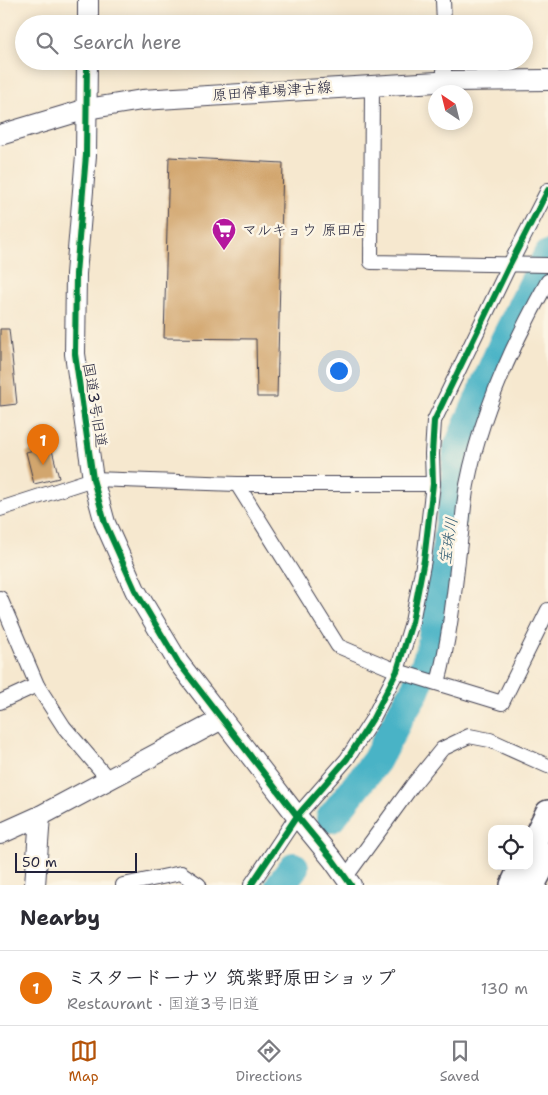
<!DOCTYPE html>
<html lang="en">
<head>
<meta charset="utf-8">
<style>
	:root { --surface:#fff; --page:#f7f7f7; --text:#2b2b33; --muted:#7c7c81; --line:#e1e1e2; --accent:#b45309 }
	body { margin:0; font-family:"Shantell Sans","Klee One",sans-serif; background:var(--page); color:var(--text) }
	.controls { position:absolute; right:15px; bottom:15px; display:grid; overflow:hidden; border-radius:10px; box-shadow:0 2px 12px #0003 }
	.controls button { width:45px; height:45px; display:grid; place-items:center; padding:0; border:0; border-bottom:1px solid var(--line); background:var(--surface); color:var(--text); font:25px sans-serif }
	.compass { position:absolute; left:428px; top:85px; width:45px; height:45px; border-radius:50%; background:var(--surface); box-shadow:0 2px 12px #0003; rotate:325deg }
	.scale { position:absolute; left:15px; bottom:12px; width:122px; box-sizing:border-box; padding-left:5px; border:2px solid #22223b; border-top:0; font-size:14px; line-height:18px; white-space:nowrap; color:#22223b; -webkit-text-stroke:4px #fcf5e5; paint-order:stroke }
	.you { position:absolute; left:338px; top:370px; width:18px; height:18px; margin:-12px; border:4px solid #fff; border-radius:50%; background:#1a73e8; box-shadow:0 0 0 8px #1a73e833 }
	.badge { display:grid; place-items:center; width:32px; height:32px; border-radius:50%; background:var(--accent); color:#fff; font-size:16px; font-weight:700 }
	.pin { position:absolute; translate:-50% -41px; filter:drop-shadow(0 1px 2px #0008) }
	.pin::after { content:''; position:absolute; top:26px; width:18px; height:15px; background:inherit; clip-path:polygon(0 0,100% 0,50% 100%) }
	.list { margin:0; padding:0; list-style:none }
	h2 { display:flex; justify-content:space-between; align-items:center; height:65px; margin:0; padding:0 20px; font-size:21px }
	h2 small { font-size:16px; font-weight:400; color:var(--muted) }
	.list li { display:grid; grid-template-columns:32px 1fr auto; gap:15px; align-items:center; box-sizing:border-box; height:75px; padding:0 20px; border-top:1px solid var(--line) }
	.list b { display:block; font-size:19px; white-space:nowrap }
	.list p { margin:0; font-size:16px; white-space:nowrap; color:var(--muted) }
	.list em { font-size:16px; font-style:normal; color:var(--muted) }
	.icon { flex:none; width:28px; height:28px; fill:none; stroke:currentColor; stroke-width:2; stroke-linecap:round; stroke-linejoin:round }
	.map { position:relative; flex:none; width:548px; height:885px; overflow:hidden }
	.search { position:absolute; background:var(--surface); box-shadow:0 2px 12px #0003; left:15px; right:15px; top:15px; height:55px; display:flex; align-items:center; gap:12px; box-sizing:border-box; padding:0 18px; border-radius:28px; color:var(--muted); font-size:19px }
	.sheet { height:140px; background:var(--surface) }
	nav { display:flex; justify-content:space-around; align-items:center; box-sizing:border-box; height:70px; border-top:1px solid var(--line); background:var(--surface); font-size:14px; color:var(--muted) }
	nav a { display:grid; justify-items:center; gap:2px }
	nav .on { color:var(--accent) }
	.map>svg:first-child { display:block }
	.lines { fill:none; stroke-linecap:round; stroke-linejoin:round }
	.river { stroke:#48b3c6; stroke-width:30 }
	.building { fill:#d2a66e }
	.street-casing { stroke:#424051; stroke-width:16 }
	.secondary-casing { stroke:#424051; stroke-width:22 }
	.highway-casing { stroke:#424051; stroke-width:28 }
	.street { stroke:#fff; stroke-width:14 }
	.secondary { stroke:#fff; stroke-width:20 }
	.highway { stroke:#fff; stroke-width:25 }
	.cycleway-casing { stroke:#fcf5e5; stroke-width:9 }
	.cycleway { stroke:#00873e; stroke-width:6 }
	.labels { text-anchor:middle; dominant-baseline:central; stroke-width:5; stroke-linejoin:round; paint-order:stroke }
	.street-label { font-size:15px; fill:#22223b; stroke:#fcf5e5 }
	.poi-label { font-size:15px; fill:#22223b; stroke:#fcf5e5; text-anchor:start }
	.water-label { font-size:16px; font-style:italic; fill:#315c73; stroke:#fcf5e5 }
</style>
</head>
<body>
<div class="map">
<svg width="548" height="885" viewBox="0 0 548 885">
	<rect width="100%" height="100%" fill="#fcf5e5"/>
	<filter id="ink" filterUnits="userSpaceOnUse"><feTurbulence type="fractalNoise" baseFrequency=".02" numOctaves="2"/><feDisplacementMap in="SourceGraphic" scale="10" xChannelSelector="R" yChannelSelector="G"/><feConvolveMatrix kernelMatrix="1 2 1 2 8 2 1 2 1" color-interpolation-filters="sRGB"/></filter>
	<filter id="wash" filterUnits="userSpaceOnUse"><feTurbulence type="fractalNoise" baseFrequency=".0096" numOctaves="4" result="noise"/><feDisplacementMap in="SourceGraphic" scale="20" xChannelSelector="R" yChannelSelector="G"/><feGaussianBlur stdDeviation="1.12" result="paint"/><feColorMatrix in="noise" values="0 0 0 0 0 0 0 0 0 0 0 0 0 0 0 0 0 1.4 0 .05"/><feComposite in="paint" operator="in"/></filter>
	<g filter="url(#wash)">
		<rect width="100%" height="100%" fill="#f6e8cf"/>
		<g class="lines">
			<!-- river -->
			<g class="river">
				<polyline points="331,818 376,761 402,712 415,691 431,650 454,499 458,448 504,342 548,255"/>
				<polyline points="280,885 294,867"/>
			</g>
		</g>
		<g id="blocks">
			<!-- building -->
			<g class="building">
				<polygon points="169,157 283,163 277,397 257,397 256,339 164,338"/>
				<polygon points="0,329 9,329 17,404 0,406"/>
				<polygon points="51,446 59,478 34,484 26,452"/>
			</g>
		</g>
	</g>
	<g filter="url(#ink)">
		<use href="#blocks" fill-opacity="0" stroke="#424051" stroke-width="1"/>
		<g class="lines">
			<defs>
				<g id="street">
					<polyline points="443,0 444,24"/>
					<polyline points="444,61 444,82"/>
					<polyline points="372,85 371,262 548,265"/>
					<polyline points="237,484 338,646 397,671 502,703 548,610"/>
					<polyline points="0,509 93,479 237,484 433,484"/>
					<polyline points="0,598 37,685 64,727 109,780"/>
					<path d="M438 683C451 634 455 584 461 534 463 517 464 501 467 485 481 413 512 345 548 281"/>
					<polyline points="0,702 37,685"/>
					<polyline points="345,878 412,786 442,749 469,736 490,740 548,766"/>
					<polyline points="123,885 181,873 199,885"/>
					<polyline points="251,885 297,816 347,759 372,720 397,671 412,622 424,560 433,484 432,454 434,421 509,266 548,190"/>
				</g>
				<g id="secondary">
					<polyline points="88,24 88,0"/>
					<polyline points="87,61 86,155 76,274 75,354 93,479 105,523 135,590 178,662 297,816 333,860 351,885"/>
					<polyline points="0,135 87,109 142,100 453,81 548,80"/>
					<polyline points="0,834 40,816 222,719"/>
					<polyline points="35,885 40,816"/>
				</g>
				<g id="highway">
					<polyline points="529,851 548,813"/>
					<polyline points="513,885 522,866"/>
					<polyline points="532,885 548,855"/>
				</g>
			</defs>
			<!-- street casing -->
			<use href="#street" class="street-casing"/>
			<!-- secondary casing -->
			<use href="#secondary" class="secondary-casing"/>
			<!-- highway casing -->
			<use href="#highway" class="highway-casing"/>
			<!-- street -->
			<use href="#street" class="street"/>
			<!-- secondary -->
			<use href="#secondary" class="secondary"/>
			<!-- highway -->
			<use href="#highway" class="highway"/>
			<defs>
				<g id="cycleway">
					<polyline points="87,61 86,155 76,274 75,354 93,479 105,523 135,590 178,662 297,816 333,860 351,885"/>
					<polyline points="251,885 297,816 347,759 372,720 397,671 412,622 424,560 433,484 432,454 434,421 509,266 548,190"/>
				</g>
			</defs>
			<!-- cycleway casing -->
			<use href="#cycleway" class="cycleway-casing"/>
			<!-- cycleway -->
			<use href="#cycleway" class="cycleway"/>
		</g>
	</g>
	<!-- icons -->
	<defs>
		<symbol id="supermarket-pin" viewBox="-11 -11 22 30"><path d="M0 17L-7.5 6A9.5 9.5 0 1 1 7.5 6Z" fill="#b5179e" stroke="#fcf5e5"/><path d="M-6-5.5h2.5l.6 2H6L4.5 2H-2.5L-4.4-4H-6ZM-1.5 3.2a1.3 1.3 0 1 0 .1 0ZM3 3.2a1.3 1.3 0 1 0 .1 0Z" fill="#fff"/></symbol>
	</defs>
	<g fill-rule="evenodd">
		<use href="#supermarket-pin" x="210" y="216" width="28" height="38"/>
	</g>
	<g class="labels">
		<!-- street labels -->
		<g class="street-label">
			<text transform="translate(272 91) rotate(-4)">原田停車場津古線</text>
			<text transform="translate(95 405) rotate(81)">国道3号旧道</text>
		</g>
		<!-- poi labels -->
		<g class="poi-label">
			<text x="242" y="230">マルキョウ 原田店</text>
		</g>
		<!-- water labels -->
		<g class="water-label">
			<text transform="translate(448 541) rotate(-81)">宝珠川</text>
		</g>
	</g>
</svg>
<div class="controls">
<button><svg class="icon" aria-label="locate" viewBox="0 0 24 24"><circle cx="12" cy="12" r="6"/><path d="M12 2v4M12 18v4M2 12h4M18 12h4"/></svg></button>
</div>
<svg class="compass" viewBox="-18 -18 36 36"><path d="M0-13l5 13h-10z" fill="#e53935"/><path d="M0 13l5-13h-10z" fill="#7c7c81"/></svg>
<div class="scale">50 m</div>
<div class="you"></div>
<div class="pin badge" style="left:43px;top:465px;background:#e8710a">1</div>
<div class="search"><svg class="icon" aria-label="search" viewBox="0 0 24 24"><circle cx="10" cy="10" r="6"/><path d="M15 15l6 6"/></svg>Search here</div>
</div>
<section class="sheet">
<h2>Nearby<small></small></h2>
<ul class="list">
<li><span class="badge" style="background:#e8710a">1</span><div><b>ミスタードーナツ 筑紫野原田ショップ</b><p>Restaurant · 国道3号旧道</p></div><em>130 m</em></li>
</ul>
</section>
<nav>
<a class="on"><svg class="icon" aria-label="map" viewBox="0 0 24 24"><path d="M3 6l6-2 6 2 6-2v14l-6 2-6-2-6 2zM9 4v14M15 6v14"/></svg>Map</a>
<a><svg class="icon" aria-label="directions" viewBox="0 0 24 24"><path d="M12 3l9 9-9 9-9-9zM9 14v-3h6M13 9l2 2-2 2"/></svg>Directions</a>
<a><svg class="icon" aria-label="saved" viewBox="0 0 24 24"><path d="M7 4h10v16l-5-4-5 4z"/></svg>Saved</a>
</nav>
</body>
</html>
